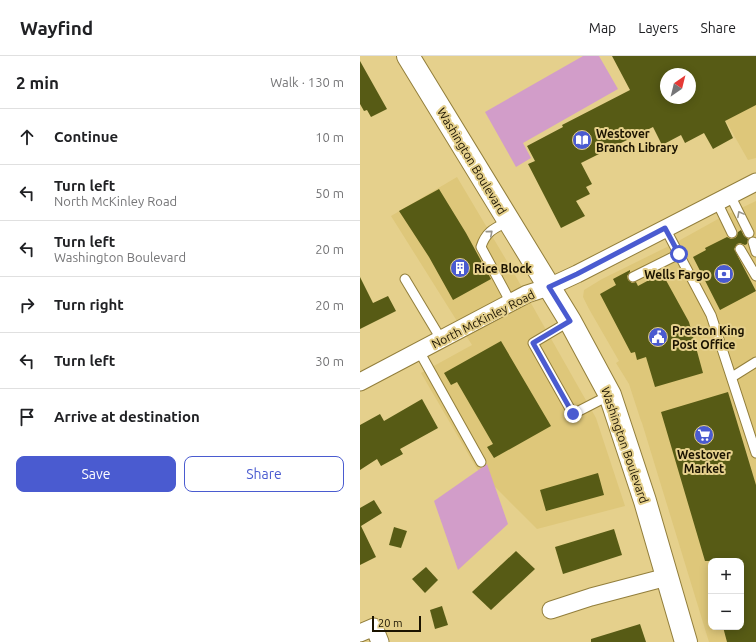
<!DOCTYPE html>
<html lang="en">
<head>
<meta charset="utf-8">
<style>
	:root { --surface:#fff; --page:#f6f6f6; --text:#202124; --muted:#757577; --line:#e0e0e0; --accent:#4a5bd0 }
	body { margin:0; font-family:Ubuntu,sans-serif; background:var(--page); color:var(--text) }
	.controls { position:absolute; right:12px; bottom:12px; display:grid; overflow:hidden; border-radius:8px; box-shadow:0 2px 10px #0003 }
	.controls button { width:36px; height:36px; display:grid; place-items:center; padding:0; border:0; border-bottom:1px solid var(--line); background:var(--surface); color:var(--text); font:20px sans-serif }
	.compass { position:absolute; left:300px; top:12px; width:36px; height:36px; border-radius:50%; background:var(--surface); box-shadow:0 2px 10px #0003; rotate:35deg }
	.scale { position:absolute; left:12px; bottom:10px; width:49px; box-sizing:border-box; padding-left:4px; border:2px solid #1b1300; border-top:0; font-size:11px; line-height:14px; white-space:nowrap; color:#1b1300; -webkit-text-stroke:3px #e5d08c; paint-order:stroke }
	.stop { position:absolute; width:12px; height:12px; margin:-9px; border:3px solid #4a5bd0; border-radius:50%; background:#fff }
	.stop.end { background:#4a5bd0; border-color:#fff; box-shadow:0 1px 4px #0008 }
	.list { margin:0; padding:0; list-style:none }
	h2 { display:flex; justify-content:space-between; align-items:center; height:52px; margin:0; padding:0 16px; font-size:17px }
	h2 small { font-size:13px; font-weight:400; color:var(--muted) }
	.list li { display:grid; grid-template-columns:26px 1fr auto; gap:12px; align-items:center; box-sizing:border-box; height:56px; padding:0 16px; border-top:1px solid var(--line) }
	.list b { display:block; font-size:15px; white-space:nowrap }
	.list p { margin:0; font-size:13px; white-space:nowrap; color:var(--muted) }
	.list em { font-size:13px; font-style:normal; color:var(--muted) }
	.actions { display:flex; gap:8px; padding:12px 16px }
	.actions a { flex:1; padding:9px 0; border:1px solid var(--accent); border-radius:8px; text-align:center; font-size:14px; color:var(--accent) }
	.actions .main { background:var(--accent); color:#fff }
	.icon { flex:none; width:22px; height:22px; fill:none; stroke:currentColor; stroke-width:2; stroke-linecap:round; stroke-linejoin:round }
	.map { position:relative; flex:none; width:396px; height:586px; overflow:hidden }
	header { display:flex; align-items:center; gap:24px; box-sizing:border-box; height:56px; padding:0 20px; background:var(--surface); border-bottom:1px solid var(--line) }
	header strong { font-size:19px }
	nav { display:flex; gap:22px; margin-inline-start:auto; font-size:14px }
	main { display:flex }
	aside { flex:1; background:var(--surface) }
	.map>svg:first-child { display:block }
	.built { fill:#dec77a; fill-rule:evenodd }
	.green { fill:#d29dc9 }
	.building { fill:#575b15; fill-rule:evenodd }
	.lines { fill:none; stroke-linecap:round; stroke-linejoin:round }
	.service-casing { stroke:#927e3b; stroke-width:11 }
	.minor-casing { stroke:#927e3b; stroke-width:19 }
	.secondary-casing { stroke:#927e3b; stroke-width:24 }
	.service { stroke:#fff; stroke-width:9 }
	.minor { stroke:#fff; stroke-width:17 }
	.secondary { stroke:#fff; stroke-width:22 }
	.oneway { stroke:#98958c }
	.route { stroke:#4a5bd0; stroke-width:5 }
	.labels { text-anchor:middle; dominant-baseline:central; stroke-width:4; stroke-linejoin:round; paint-order:stroke }
	.poi-label { font-size:12px; font-weight:bold; fill:#1b1300; stroke:#e5d08c; text-anchor:start }
	.street-label { font-size:12px; fill:#1b1300; stroke:#e5d08c }
</style>
</head>
<body>
<header>
<strong>Wayfind</strong>
<nav><a>Map</a><a>Layers</a><a>Share</a></nav>
</header>
<main>
<aside>
<h2>2 min<small>Walk · 130 m</small></h2>
<ul class="list">
<li><svg class="icon" aria-label="ahead" viewBox="0 0 24 24"><path d="M12 20V5M6 11l6-6 6 6"/></svg><div><b>Continue</b></div><em>10 m</em></li>
<li><svg class="icon" aria-label="left" viewBox="0 0 24 24"><path d="M17 20v-9H6M10 6l-5 5 5 5"/></svg><div><b>Turn left</b><p>North McKinley Road</p></div><em>50 m</em></li>
<li><svg class="icon" aria-label="left" viewBox="0 0 24 24"><path d="M17 20v-9H6M10 6l-5 5 5 5"/></svg><div><b>Turn left</b><p>Washington Boulevard</p></div><em>20 m</em></li>
<li><svg class="icon" aria-label="right" viewBox="0 0 24 24"><path d="M7 20v-9h11M14 6l5 5-5 5"/></svg><div><b>Turn right</b></div><em>20 m</em></li>
<li><svg class="icon" aria-label="left" viewBox="0 0 24 24"><path d="M17 20v-9H6M10 6l-5 5 5 5"/></svg><div><b>Turn left</b></div><em>30 m</em></li>
<li><svg class="icon" aria-label="arrive" viewBox="0 0 24 24"><path d="M6 21V4h12l-3 4 3 4H6"/></svg><div><b>Arrive at destination</b></div></li>
</ul>
<div class="actions"><a class="main">Save</a><a>Share</a></div>
</aside>
<div class="map">
<svg width="396" height="586" viewBox="0 0 396 586">
	<rect width="100%" height="100%" fill="#e5d08c"/>
	<!-- built -->
	<g class="built">
		<polygon points="329,0 396,0 396,102 388,104"/>
		<polygon points="97,121 151,212 236,362 265,450 177,473 117,413 61,317 112,289 31,160"/>
		<path d="M396 145V586H349L282 367 281 365 269 328 256 307 259 305 229 253 223 241 224 234 242 223 313 188 358 163ZM351 505H381V571H351Z"/>
	</g>
	<!-- green -->
	<g class="green">
		<polygon points="223,0 239,0 258,33 163,87 171,102 156,111 125,56"/>
		<polygon points="127,408 148,468 98,514 74,445"/>
	</g>
	<!-- building -->
	<g class="building">
		<path d="M252 0H396V49L365 65 373 82 353 93 344 77 325 87 321 79 302 89 293 71 221 107 232 128 226 131 230 138 216 145 225 160 201 172 168 108 175 105 167 90 203 71 202 69 270 34ZM306 18H330V42H306Z"/>
		<polygon points="0,5 27,53 11,61 7,54 4,55 0,48"/>
		<polygon points="79,133 106,177 131,223 93,244 69,201 39,155"/>
		<polygon points="381,174 384,180 388,183 387,188 385,189 380,187 377,188 374,193 396,235 360,254 333,201 346,194 345,192 367,181 371,183 375,182 377,180 378,176"/>
		<polygon points="270,214 270,216 267,220 268,224 272,227 276,226 278,230 302,217 329,266 343,317 295,331 286,301 277,304 275,296 271,297 240,238 256,229 253,223"/>
		<polygon points="0,221 13,247 28,240 36,255 0,273"/>
		<polygon points="141,285 191,370 134,402 127,391 133,388 97,326 91,329 84,317"/>
		<polygon points="368,336 396,429 396,586 367,586 363,571 381,571 381,505 345,505 301,356"/>
		<polygon points="62,343 78,372 40,393 43,398 21,410 17,403 0,414 0,369 20,358 24,365"/>
		<polygon points="238,417 244,439 186,455 180,434"/>
		<polygon points="14,444 22,457 1,470 16,501 0,509 0,452"/>
		<polygon points="34,471 47,475 41,492 29,489"/>
		<polygon points="254,473 262,499 203,518 195,491"/>
		<polygon points="156,495 175,513 131,554 112,536"/>
		<polygon points="66,511 78,524 65,537 52,523"/>
		<polygon points="82,550 88,569 75,573 70,554"/>
		<polygon points="280,568 286,586 231,586 231,583"/>
	</g>
	<g class="lines">
		<defs>
			<g id="service">
				<polyline points="370,139 389,177"/>
				<polyline points="357,146 372,177"/>
				<path d="M149 165C135 172 126 175 121 191L151 247"/>
				<polyline points="305,172 351,259 396,397"/>
				<polyline points="393,186 396,196"/>
				<polyline points="380,193 396,220"/>
				<polyline points="273,221 319,198"/>
				<polyline points="45,223 81,283"/>
				<polyline points="210,265 173,287 213,358 250,339"/>
				<polyline points="59,295 121,406"/>
				<polyline points="372,321 396,306"/>
			</g>
			<g id="minor">
				<polyline points="0,326 167,238 189,231 217,218 396,126"/>
				<polyline points="191,554 231,541 307,521"/>
				<polyline points="0,577 14,571 20,586"/>
			</g>
			<polyline id="secondary" points="48,0 210,265 250,339 285,445 326,586"/>
		</defs>
		<!-- service casing -->
		<use href="#service" class="service-casing"/>
		<!-- minor casing -->
		<use href="#minor" class="minor-casing"/>
		<!-- secondary casing -->
		<use href="#secondary" class="secondary-casing"/>
		<!-- service -->
		<use href="#service" class="service"/>
		<!-- minor -->
		<use href="#minor" class="minor"/>
		<!-- secondary -->
		<use href="#secondary" class="secondary"/>
	</g>
	<!-- one-way arrows -->
	<defs><path id="oneway-chevron" d="M-2-3.5L2.5 0L-2 3.5" fill="none" stroke-width="1.6" stroke-linecap="round" stroke-linejoin="round"/></defs>
	<g class="oneway">
		<use href="#oneway-chevron" transform="translate(380 158) rotate(-118)"/>
		<use href="#oneway-chevron" transform="translate(130 177) rotate(-41)"/>
	</g>
	<g class="lines">
		<!-- route -->
		<polyline class="route" points="213,358 173,287 210,265 189,231 217,218 305,172 319,198"/>
	</g>
	<!-- icons -->
	<defs>
		<symbol id="library-disc" viewBox="-11 -11 22 22"><circle r="9.5" fill="#4a5bd0" stroke="#e5d08c"/><path d="M-6-4Q-3-5.5-.7-3.5V5Q-3 3-6 4ZM6-4Q3-5.5 .7-3.5V5Q3 3 6 4Z" fill="#fff"/></symbol>
		<symbol id="building-disc" viewBox="-11 -11 22 22"><circle r="9.5" fill="#4a5bd0" stroke="#e5d08c"/><path d="M-4-6H4V6H1V3H-1V6H-4ZM-2.5-4.3h1.7v1.8h-1.7ZM.8-4.3h1.7v1.8H.8ZM-2.5-1h1.7V.8h-1.7ZM.8-1h1.7V.8H.8Z" fill="#fff"/></symbol>
		<symbol id="bank-disc" viewBox="-11 -11 22 22"><circle r="9.5" fill="#4a5bd0" stroke="#e5d08c"/><path d="M-6-4H6V4H-6ZM0-2.3a2.3 2.3 0 1 0 0 4.6a2.3 2.3 0 1 0 0-4.6Z" fill="#fff"/></symbol>
		<symbol id="civic-disc" viewBox="-11 -11 22 22"><circle r="9.5" fill="#4a5bd0" stroke="#e5d08c"/><path d="M-.6-6.5H3V-4.5H.6V-3L4-1V1h2V6H-6V1h2V-1L-.6-3ZM-1.2 2.5V6h2.4V2.5Z" fill="#fff"/></symbol>
		<symbol id="supermarket-disc" viewBox="-11 -11 22 22"><circle r="9.5" fill="#4a5bd0" stroke="#e5d08c"/><path d="M-6-5.5h2.5l.6 2H6L4.5 2H-2.5L-4.4-4H-6ZM-1.5 3.2a1.3 1.3 0 1 0 .1 0ZM3 3.2a1.3 1.3 0 1 0 .1 0Z" fill="#fff"/></symbol>
	</defs>
	<g fill-rule="evenodd">
		<use href="#library-disc" x="211" y="73" width="22" height="22"/>
		<use href="#building-disc" x="89" y="201" width="22" height="22"/>
		<use href="#bank-disc" x="353" y="207" width="22" height="22"/>
		<use href="#civic-disc" x="287" y="270" width="22" height="22"/>
		<use href="#supermarket-disc" x="333" y="368" width="22" height="22"/>
	</g>
	<g class="labels">
		<!-- poi labels -->
		<g class="poi-label">
			<text x="236" y="77">Westover<tspan x="236" dy="14">Branch Library</tspan></text>
			<text x="114" y="212">Rice Block</text>
			<text x="350" y="218" text-anchor="end">Wells Fargo</text>
			<text x="312" y="274">Preston King<tspan x="312" dy="14">Post Office</tspan></text>
			<text x="344" y="398" text-anchor="middle">Westover<tspan x="344" dy="14">Market</tspan></text>
		</g>
		<!-- street labels -->
		<g class="street-label">
			<text transform="translate(112 105) rotate(59)">Washington Boulevard</text>
			<text transform="translate(123 263) rotate(-27)">North McKinley Road</text>
			<text transform="translate(265 389) rotate(71)">Washington Boulevard</text>
		</g>
	</g>
</svg>
<div class="controls">
<button>+</button>
<button>−</button>
</div>
<svg class="compass" viewBox="-18 -18 36 36"><path d="M0-13l5 13h-10z" fill="#e53935"/><path d="M0 13l5-13h-10z" fill="#757577"/></svg>
<div class="scale">20 m</div>
<div class="stop" style="left:319px;top:198px"></div>
<div class="stop end" style="left:213px;top:358px"></div>
</div>
</main>
</body>
</html>
